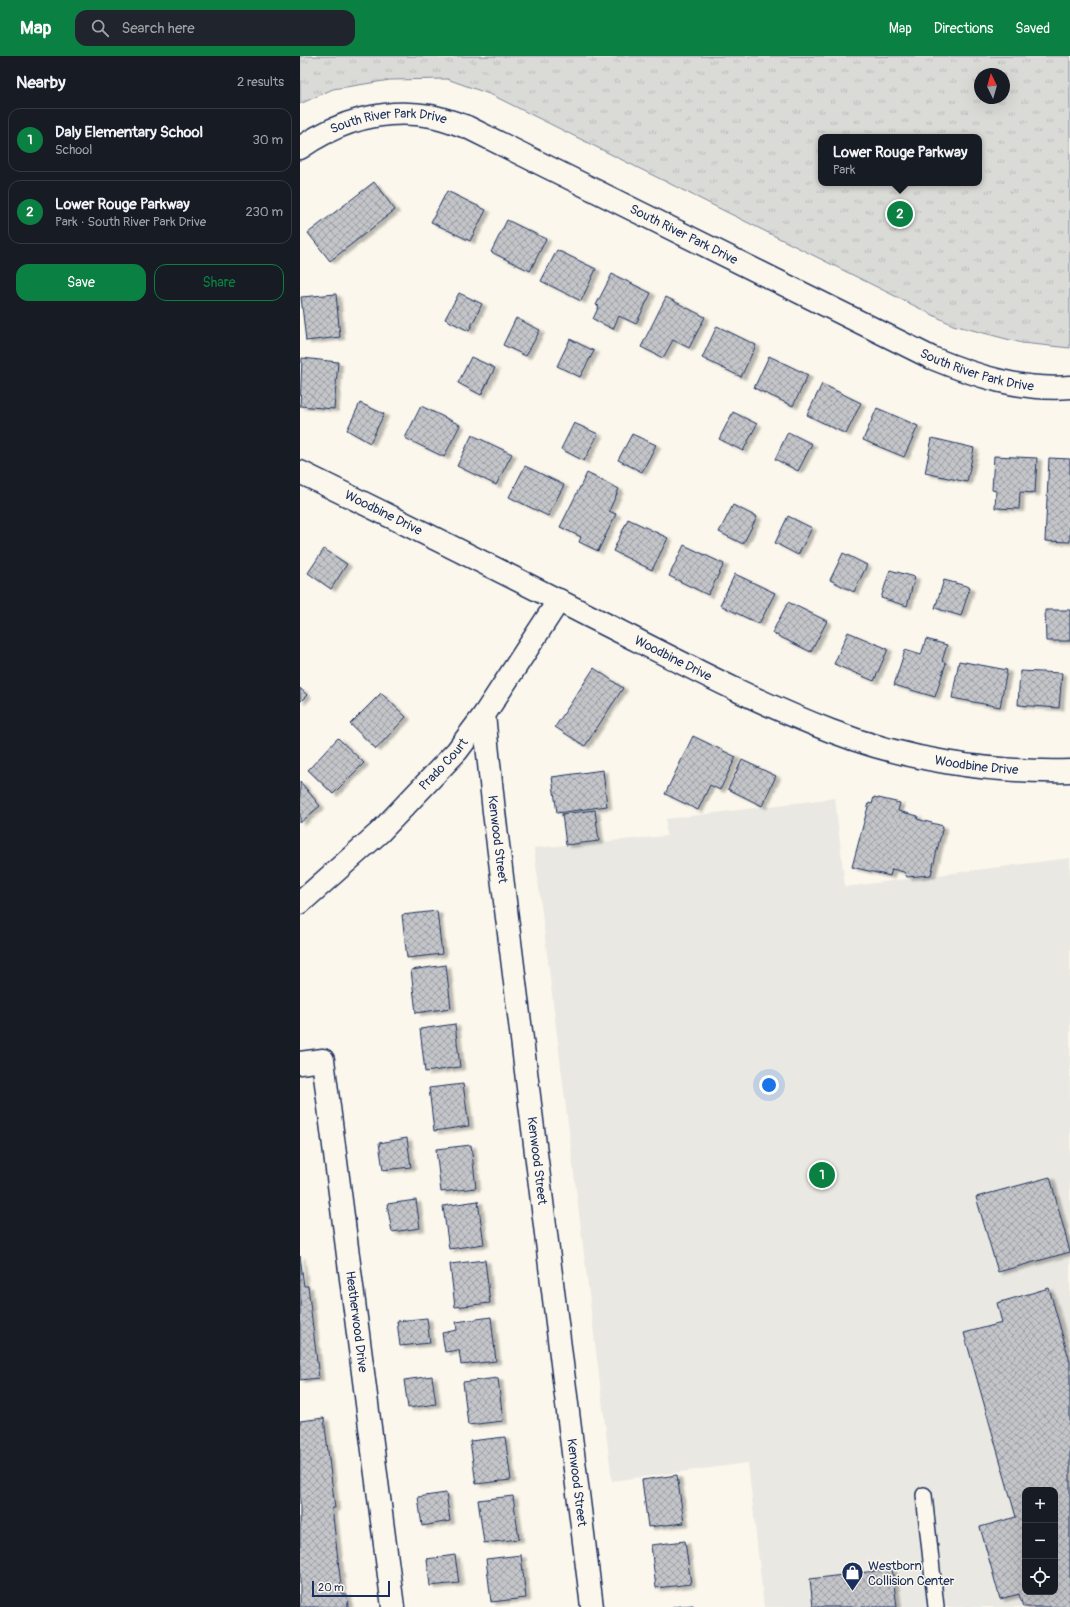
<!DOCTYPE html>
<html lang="en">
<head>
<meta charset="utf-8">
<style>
	:root { --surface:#171b24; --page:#20242c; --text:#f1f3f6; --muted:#9ea1a6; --line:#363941; --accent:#0b8043 }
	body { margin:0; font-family:Pangolin,sans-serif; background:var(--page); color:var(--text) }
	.controls { position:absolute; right:12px; bottom:12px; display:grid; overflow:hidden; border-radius:8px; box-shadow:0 4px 16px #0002 }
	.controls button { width:36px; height:36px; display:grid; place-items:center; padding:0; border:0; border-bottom:1px solid var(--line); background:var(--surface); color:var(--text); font:20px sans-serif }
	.compass { position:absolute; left:674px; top:12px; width:36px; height:36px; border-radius:50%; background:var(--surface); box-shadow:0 4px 16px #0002; rotate:355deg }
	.scale { position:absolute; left:12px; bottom:10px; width:78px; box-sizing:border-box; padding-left:4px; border:2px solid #1b2f5e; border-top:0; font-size:11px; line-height:14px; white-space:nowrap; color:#1b2f5e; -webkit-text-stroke:3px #fbf7ec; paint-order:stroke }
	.you { position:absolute; left:469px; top:1029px; width:14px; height:14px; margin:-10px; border:3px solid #fff; border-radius:50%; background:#1a73e8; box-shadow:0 0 0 6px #1a73e833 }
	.badge { display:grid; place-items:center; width:26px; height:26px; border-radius:50%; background:var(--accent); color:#fff; font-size:13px; font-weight:700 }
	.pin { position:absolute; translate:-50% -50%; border:2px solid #fff; box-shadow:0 1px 4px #0006 }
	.popup { position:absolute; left:518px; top:78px; width:164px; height:52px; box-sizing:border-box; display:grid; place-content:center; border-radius:8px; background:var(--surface); filter:drop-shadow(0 1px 3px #0005); font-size:13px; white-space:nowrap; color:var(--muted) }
	.popup b { font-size:15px; color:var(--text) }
	.popup::after { content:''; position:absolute; left:50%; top:100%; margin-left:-8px; border:8px solid transparent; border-top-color:var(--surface) }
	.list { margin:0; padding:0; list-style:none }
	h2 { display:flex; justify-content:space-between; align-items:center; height:52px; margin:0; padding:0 16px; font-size:17px }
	h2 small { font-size:13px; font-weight:400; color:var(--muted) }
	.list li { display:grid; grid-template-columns:26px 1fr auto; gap:12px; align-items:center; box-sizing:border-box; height:64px; margin:0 8px 8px; padding:0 8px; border:1px solid var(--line); border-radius:12px }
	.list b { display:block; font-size:15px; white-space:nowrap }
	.list p { margin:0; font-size:13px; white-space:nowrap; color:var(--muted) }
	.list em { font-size:13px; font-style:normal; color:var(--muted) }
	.actions { display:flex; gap:8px; padding:12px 16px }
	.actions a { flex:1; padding:9px 0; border:1px solid var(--accent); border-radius:12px; text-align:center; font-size:14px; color:var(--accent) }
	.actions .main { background:var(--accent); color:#fff }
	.icon { flex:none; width:22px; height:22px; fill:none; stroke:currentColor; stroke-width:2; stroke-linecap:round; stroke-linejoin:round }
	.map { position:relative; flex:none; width:770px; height:1551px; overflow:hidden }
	header { display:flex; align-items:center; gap:24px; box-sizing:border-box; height:56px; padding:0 20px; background:var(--accent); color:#fff }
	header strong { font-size:19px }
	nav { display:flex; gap:22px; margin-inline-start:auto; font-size:14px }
	.search { width:280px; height:36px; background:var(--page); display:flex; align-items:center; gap:10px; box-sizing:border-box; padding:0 14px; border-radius:12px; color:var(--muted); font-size:15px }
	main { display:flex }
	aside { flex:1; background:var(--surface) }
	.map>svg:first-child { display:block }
	.built { fill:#eae8e2; fill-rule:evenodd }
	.park { fill:url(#park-tufts); stroke:#7a849a; fill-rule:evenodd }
	.building { fill:url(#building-cross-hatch); stroke:#1b2f5e; fill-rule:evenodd; filter:url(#shadow) }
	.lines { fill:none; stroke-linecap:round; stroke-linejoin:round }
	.lane-casing { stroke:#1b2f5e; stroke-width:18 }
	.street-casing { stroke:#1b2f5e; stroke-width:25 }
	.lane { stroke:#fbf7ec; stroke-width:15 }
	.street { stroke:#fbf7ec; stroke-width:22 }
	.labels { text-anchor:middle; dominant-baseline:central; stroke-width:3; stroke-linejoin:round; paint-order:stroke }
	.street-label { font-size:13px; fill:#1b2f5e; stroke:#fbf7ec }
	.poi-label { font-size:13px; fill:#1b2f5e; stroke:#fbf7ec; text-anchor:start }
</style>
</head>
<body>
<header>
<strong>Map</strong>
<div class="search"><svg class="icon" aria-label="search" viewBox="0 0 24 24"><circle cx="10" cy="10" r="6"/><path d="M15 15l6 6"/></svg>Search here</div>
<nav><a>Map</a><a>Directions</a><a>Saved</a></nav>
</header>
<main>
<aside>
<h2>Nearby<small>2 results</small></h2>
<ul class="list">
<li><span class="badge">1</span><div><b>Daly Elementary School</b><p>School</p></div><em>30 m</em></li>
<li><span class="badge">2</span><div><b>Lower Rouge Parkway</b><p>Park · South River Park Drive</p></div><em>230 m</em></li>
</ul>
<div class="actions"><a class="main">Save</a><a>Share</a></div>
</aside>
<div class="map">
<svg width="770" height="1551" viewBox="0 0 770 1551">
	<defs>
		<pattern id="park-tufts" width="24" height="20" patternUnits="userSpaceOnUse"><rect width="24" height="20" fill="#dadad7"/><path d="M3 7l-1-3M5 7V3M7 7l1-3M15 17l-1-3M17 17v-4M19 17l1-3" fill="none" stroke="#babbbb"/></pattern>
		<pattern id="building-cross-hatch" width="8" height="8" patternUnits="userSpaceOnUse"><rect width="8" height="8" fill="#c3c5c9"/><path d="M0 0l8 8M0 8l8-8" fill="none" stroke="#9ea0a6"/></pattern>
		<filter id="shadow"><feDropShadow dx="4.5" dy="2.5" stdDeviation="1" flood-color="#0004"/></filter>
	</defs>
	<rect width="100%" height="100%" fill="#fbf7ec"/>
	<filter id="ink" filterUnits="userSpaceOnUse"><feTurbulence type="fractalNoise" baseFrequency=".025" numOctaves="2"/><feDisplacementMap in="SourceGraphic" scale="8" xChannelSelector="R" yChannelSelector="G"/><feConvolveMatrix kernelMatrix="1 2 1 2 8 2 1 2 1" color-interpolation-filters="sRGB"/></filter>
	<g filter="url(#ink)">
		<!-- built -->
		<path class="built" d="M535 742 545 831 770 802V1551H464L448 1407 312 1425 234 792 366 780V763ZM725 1434H755V1536H725Z"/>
		<!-- park -->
		<path class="park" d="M0 0H770V292L722 287 653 269 192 39 147 23 90 24 33 33 0 48ZM680 18H704V42H680ZM521 81H679V127H521Z"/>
		<!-- building -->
		<g class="building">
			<polygon points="74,126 95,154 30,205 8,177"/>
			<polygon points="147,135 186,154 170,185 131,166"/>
			<polygon points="207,164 246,183 230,215 191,196"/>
			<polygon points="257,194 296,213 281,245 241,225"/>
			<polygon points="312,218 351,237 336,268 319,260 313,273 293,263 299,250 296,249"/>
			<polygon points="159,237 182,248 169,275 145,263"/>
			<polygon points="36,238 40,281 6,285 1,241"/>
			<polygon points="366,241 405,261 389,292 373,284 363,302 341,291"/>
			<polygon points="216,262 240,274 226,300 203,289"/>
			<polygon points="417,270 456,289 441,321 402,302"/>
			<polygon points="270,283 294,295 280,321 257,310"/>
			<polygon points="469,300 508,319 493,350 454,332"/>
			<polygon points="171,301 195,312 181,339 158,327"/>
			<polygon points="2,302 38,306 34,353 0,350"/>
			<polygon points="522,328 561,347 546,378 507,359"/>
			<polygon points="60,347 84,358 70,387 47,374"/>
			<polygon points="121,350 160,369 144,401 105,382"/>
			<polygon points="577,352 618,370 604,401 563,384"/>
			<polygon points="433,356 457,368 443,395 419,383"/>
			<polygon points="274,367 298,378 284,405 261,393"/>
			<polygon points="488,376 512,388 498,415 475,403"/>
			<polygon points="332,378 356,389 342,416 318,404"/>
			<polygon points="172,379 212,398 196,429 157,410"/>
			<polygon points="632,382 674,392 667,426 625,417"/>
			<polygon points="694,400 737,402 735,437 720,436 719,453 695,452 696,435 692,434"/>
			<polygon points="749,402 770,403 770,486 745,485"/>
			<polygon points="225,410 264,429 248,460 209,441"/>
			<polygon points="287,417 319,433 309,455 316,458 298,495 279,486 281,481 260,471"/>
			<polygon points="433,449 457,461 443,488 419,476"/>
			<polygon points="488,460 512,472 498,499 475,487"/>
			<polygon points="328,463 368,482 352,514 313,495"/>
			<polygon points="384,489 424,508 408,539 369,520"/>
			<polygon points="24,493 47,508 31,533 8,517"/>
			<polygon points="543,497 567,509 554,536 530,524"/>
			<polygon points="590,514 615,521 607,550 581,542"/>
			<polygon points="435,518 475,537 459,568 420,549"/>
			<polygon points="644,524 670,531 661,560 635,552"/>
			<polygon points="488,546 527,565 511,596 472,577"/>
			<polygon points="745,554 770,554 770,585 746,585"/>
			<polygon points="548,576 588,593 574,625 534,608"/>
			<polygon points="626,583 647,589 642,605 646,607 635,641 594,629 605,594 621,599"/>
			<polygon points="659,605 707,614 700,651 652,642"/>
			<polygon points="294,612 323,632 285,690 255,671"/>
			<polygon points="720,615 762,617 759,652 718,649"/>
			<polygon points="0,632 7,639 0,646"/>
			<polygon points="81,637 106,661 76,693 50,668"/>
			<polygon points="393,680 436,701 420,734 410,729 398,754 365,738"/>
			<polygon points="38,682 64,707 33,738 8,714"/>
			<polygon points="442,704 476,720 462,750 428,733"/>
			<polygon points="303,714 307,750 257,757 252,721"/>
			<polygon points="0,725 20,750 0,767"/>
			<polygon points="574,741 600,747 598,755 618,760 617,763 643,770 631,819 607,821 604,816 592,813 590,820 552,811 569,747 572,748"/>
			<polygon points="295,754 299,785 266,789 262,758"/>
			<polygon points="137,855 142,898 107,902 102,859"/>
			<polygon points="146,909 151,952 116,957 111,914"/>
			<polygon points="155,968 160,1011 125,1016 120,973"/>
			<polygon points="163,1028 169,1070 134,1075 129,1032"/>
			<polygon points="107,1082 111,1111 83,1114 79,1087"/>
			<polygon points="171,1089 176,1132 141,1136 136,1093"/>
			<polygon points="750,1121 770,1196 698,1216 676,1141"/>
			<polygon points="116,1144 120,1172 92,1176 87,1148"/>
			<polygon points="178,1145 184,1188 149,1193 143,1150"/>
			<polygon points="0,1200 4,1230 8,1230 19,1322 0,1324"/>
			<polygon points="185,1204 190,1247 155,1251 150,1208"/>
			<path d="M749 1232 770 1306V1551H723L719 1538 700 1543 680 1471 716 1461 664 1277 702 1267 697 1247ZM725 1434H755V1536H725Z"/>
			<polygon points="191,1261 196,1305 161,1309 159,1294 145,1296 142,1277 157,1274 156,1266"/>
			<polygon points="127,1262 130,1287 100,1290 97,1265"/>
			<polygon points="132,1320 136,1348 108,1352 104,1324"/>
			<polygon points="198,1322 203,1365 168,1369 163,1326"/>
			<polygon points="24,1362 35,1452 32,1452 42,1538 47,1538 48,1551 0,1551 0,1365"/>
			<polygon points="205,1381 211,1424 176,1428 170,1385"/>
			<polygon points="377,1419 384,1467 348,1471 342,1424"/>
			<polygon points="146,1437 150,1465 122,1470 118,1441"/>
			<polygon points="213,1440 219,1483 184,1487 178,1444"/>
			<polygon points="385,1485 391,1528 356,1532 351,1489"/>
			<polygon points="155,1499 159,1527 130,1530 127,1503"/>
			<polygon points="221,1499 226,1542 191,1546 186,1503"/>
			<polygon points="592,1513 597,1551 513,1551 510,1523"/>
			<polygon points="393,1549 394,1551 372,1551"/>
		</g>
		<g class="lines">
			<defs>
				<polyline id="lane" points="624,1439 636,1551"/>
				<g id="street">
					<path id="s1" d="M0 92C39 65 84 52 131 60 143 62 155 67 167 71L632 302C676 320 722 335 770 331"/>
					<path id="s2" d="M0 416C96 463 193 511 289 560 369 600 448 643 531 675 606 704 690 717 770 715"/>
					<path id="s3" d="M184 659 194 756 292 1551"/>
					<path id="s4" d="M0 847 80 776 157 695 184 659 259 544"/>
					<path id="s5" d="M0 1007 23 1004 93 1551"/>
				</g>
			</defs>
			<!-- lane casing -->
			<use href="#lane" class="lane-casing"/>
			<!-- street casing -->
			<use href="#street" class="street-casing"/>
			<!-- lane -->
			<use href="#lane" class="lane"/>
			<!-- street -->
			<use href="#street" class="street"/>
		</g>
	</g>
	<!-- icons -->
	<defs>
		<symbol id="shop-pin" viewBox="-11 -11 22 30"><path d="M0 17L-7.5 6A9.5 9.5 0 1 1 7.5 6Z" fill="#1b2f5e" stroke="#fbf7ec"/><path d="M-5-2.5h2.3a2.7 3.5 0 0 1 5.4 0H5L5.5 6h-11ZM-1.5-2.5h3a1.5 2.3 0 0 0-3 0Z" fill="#fff"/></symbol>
	</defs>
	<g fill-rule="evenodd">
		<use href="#shop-pin" x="540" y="1504" width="25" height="34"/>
	</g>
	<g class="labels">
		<!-- street labels -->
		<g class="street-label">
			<text stroke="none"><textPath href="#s1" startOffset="95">South River Park Drive</textPath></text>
			<text stroke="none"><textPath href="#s1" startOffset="418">South River Park Drive</textPath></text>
			<text stroke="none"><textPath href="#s1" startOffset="742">South River Park Drive</textPath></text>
			<text stroke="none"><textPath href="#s2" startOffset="93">Woodbine Drive</textPath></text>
			<text stroke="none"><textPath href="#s2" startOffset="417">Woodbine Drive</textPath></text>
			<text stroke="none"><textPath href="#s4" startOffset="200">Prado Court</textPath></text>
			<text stroke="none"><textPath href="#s2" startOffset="741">Woodbine Drive</textPath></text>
			<text stroke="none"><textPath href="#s3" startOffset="125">Kenwood Street</textPath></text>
			<text stroke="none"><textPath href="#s3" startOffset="449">Kenwood Street</textPath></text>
			<text stroke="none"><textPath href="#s5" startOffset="287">Heatherwood Drive</textPath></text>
			<text stroke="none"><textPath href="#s3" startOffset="773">Kenwood Street</textPath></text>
		</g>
		<!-- poi labels -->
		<g class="poi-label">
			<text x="568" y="1510">Westborn<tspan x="568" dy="15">Collision Center</tspan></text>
		</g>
	</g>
</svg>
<div class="controls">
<button>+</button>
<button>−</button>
<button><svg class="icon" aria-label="locate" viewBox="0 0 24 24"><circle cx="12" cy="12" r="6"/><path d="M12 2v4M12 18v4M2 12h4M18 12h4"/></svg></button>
</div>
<svg class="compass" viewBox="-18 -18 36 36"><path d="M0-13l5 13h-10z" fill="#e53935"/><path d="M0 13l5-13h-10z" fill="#9ea1a6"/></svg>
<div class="scale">20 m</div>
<div class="you"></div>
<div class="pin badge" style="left:522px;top:1119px">1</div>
<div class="pin badge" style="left:600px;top:158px">2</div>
<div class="popup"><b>Lower Rouge Parkway</b>Park</div>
</div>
</main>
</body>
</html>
